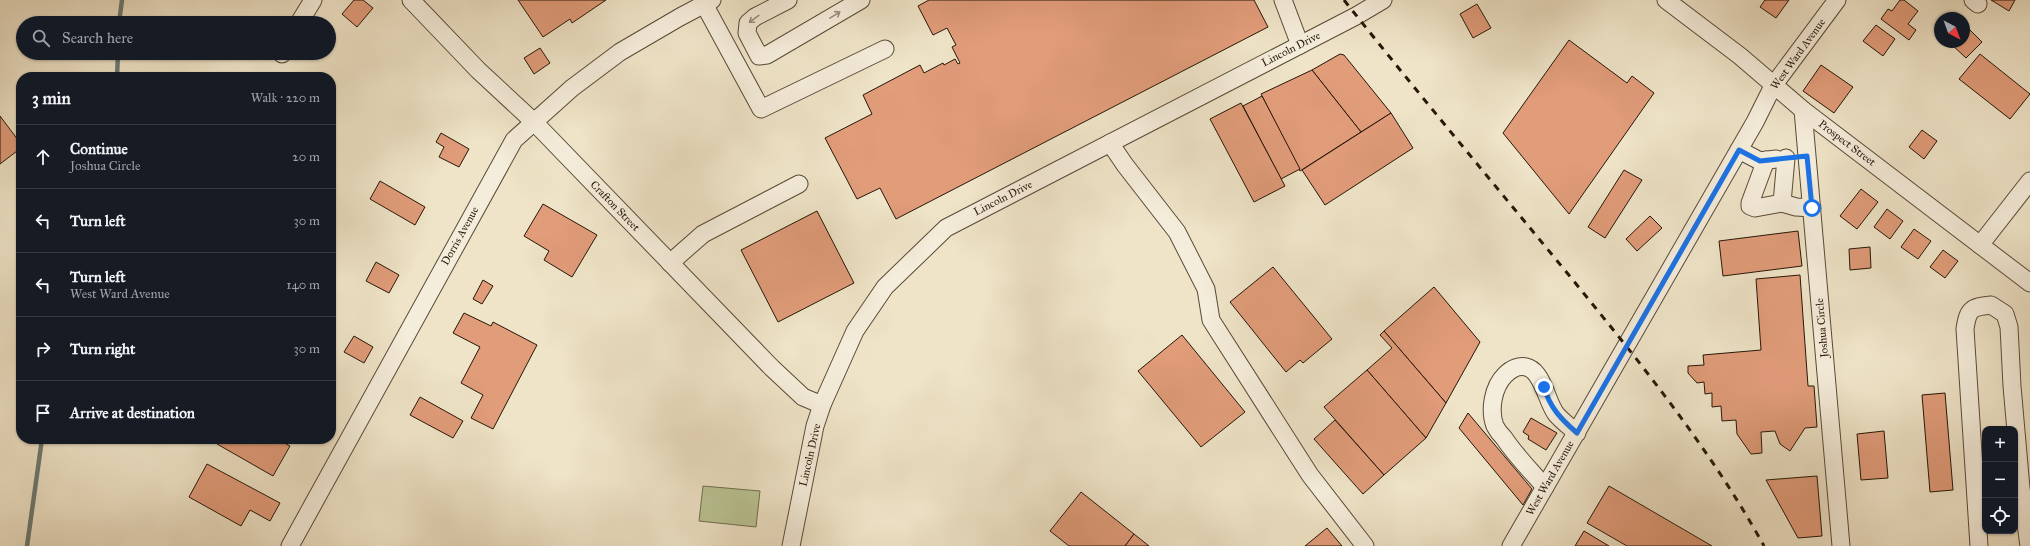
<!DOCTYPE html>
<html lang="en">
<head>
<meta charset="utf-8">
<style>
	:root { --surface:#171b24; --page:#242831; --text:#f1f3f6; --muted:#9ea1a6; --line:#363941 }
	body { margin:0; font-family:"IM FELL Great Primer",serif; background:var(--page); color:var(--text) }
	.controls { position:absolute; right:12px; bottom:12px; display:grid; overflow:hidden; border-radius:8px; box-shadow:0 1px 3px #0004 }
	.controls button { width:36px; height:36px; display:grid; place-items:center; padding:0; border:0; border-bottom:1px solid var(--line); background:var(--surface); color:var(--text); font:20px sans-serif }
	.compass { position:absolute; left:1934px; top:12px; width:36px; height:36px; border-radius:50%; background:var(--surface); box-shadow:0 1px 3px #0004; rotate:139deg }
	.stop { position:absolute; width:12px; height:12px; margin:-9px; border:3px solid #1a73e8; border-radius:50%; background:#fff }
	.stop.end { background:#1a73e8; border-color:#fff; box-shadow:0 1px 4px #0008 }
	.list { margin:0; padding:0; list-style:none }
	h2 { display:flex; justify-content:space-between; align-items:center; height:52px; margin:0; padding:0 16px; font-size:17px }
	h2 small { font-size:13px; font-weight:400; color:var(--muted) }
	.list li { display:grid; grid-template-columns:26px 1fr auto; gap:12px; align-items:center; box-sizing:border-box; height:64px; padding:0 16px; border-top:1px solid var(--line) }
	.list b { display:block; font-size:15px; white-space:nowrap }
	.list p { margin:0; font-size:13px; white-space:nowrap; color:var(--muted) }
	.list em { font-size:13px; font-style:normal; color:var(--muted) }
	.icon { flex:none; width:22px; height:22px; fill:none; stroke:currentColor; stroke-width:2; stroke-linecap:round; stroke-linejoin:round }
	.map { position:relative; flex:none; width:2030px; height:546px; overflow:hidden }
	.search { position:absolute; background:var(--surface); box-shadow:0 1px 3px #0004; left:16px; top:16px; width:320px; height:44px; display:flex; align-items:center; gap:10px; box-sizing:border-box; padding:0 14px; border-radius:22px; color:var(--muted); font-size:15px }
	.panel { position:absolute; background:var(--surface); box-shadow:0 1px 3px #0004; left:16px; top:72px; width:320px; height:372px; border-radius:16px }
	.map>svg:first-child { display:block }
	.green { fill:#bac495; stroke:#706d4e }
	.lines { fill:none; stroke-linecap:round; stroke-linejoin:round }
	.stream { stroke:#6c7b73; stroke-width:4.5 }
	.building { fill:#e19c7a; stroke:#251607 }
	.minor-casing { stroke:#584a37; stroke-width:19 }
	.minor { stroke:#f5eddb; stroke-width:17 }
	.rail { stroke:#251607; stroke-width:3; stroke-dasharray:7 7; stroke-linecap:butt }
	.oneway { stroke:#978c7c }
	.route { stroke:#1a73e8; stroke-width:5 }
	.labels { text-anchor:middle; dominant-baseline:central; stroke-width:3.5; stroke-linejoin:round; paint-order:stroke }
	.street-label { font-size:11px; fill:#251607; stroke:#f5eddb }
</style>
</head>
<body>
<div class="map">
<svg width="2030" height="546" viewBox="0 0 2030 546">
	<rect width="100%" height="100%" fill="#efe4c8"/>
	<filter id="stains"><feTurbulence type="fractalNoise" baseFrequency=".005" numOctaves="4"/><feColorMatrix values="0 0 0 0 .2 0 0 0 0 .09 0 0 0 0 .02 0 0 0 .5 -.17"/></filter>
	<radialGradient id="worn" r=".72"><stop offset=".6" stop-color="#630" stop-opacity="0"/><stop offset="1" stop-color="#630" stop-opacity=".3"/></radialGradient>
	<!-- green -->
	<polygon class="green" points="703,486 760,491 756,527 699,521"/>
	<g class="lines">
		<!-- stream -->
		<g class="stream">
			<polyline points="119,23 122,0"/>
			<polyline points="117,77 118,53"/>
			<polyline points="27,546 42,439"/>
		</g>
	</g>
	<!-- building -->
	<g class="building">
		<polygon points="354,0 363,0 373,8 357,27 342,14"/>
		<polygon points="518,0 606,0 572,23 570,19 543,37"/>
		<polygon points="929,0 1254,0 1268,27 896,219 880,188 857,199 825,138 872,114 863,95 920,65 924,73 943,63 944,65 955,59 958,64 960,63 952,47 956,45 947,28 933,35 918,6"/>
		<polygon points="1765,0 1789,0 1776,18 1760,7"/>
		<polygon points="1900,0 1904,0 1918,11 1908,24 1916,30 1909,40 1881,19 1888,9 1892,11"/>
		<polygon points="1991,0 2015,0 2009,11"/>
		<polygon points="1477,4 1491,28 1473,38 1460,14"/>
		<polygon points="1876,25 1895,39 1883,56 1863,41"/>
		<polygon points="1966,26 1982,42 1966,58 1950,43 1964,42 1964,28"/>
		<polygon points="1569,40 1627,83 1632,76 1654,93 1569,214 1503,133"/>
		<polygon points="540,48 550,63 534,74 524,58"/>
		<polygon points="1340,54 1344,55 1391,113 1361,132 1312,70"/>
		<polygon points="1980,54 2030,94 2010,119 1959,79"/>
		<polygon points="1821,65 1853,87 1834,113 1803,91"/>
		<polygon points="1312,70 1361,132 1300,171 1261,94"/>
		<polygon points="1262,96 1300,169 1281,179 1243,106"/>
		<polygon points="1241,103 1285,186 1254,202 1210,119"/>
		<polygon points="1391,113 1413,148 1325,205 1302,170"/>
		<polygon points="0,116 21,144 21,148 0,164"/>
		<polygon points="1922,130 1937,141 1924,159 1909,147"/>
		<polygon points="441,133 469,149 459,167 439,157 444,147 436,142"/>
		<polygon points="1624,170 1642,180 1605,238 1588,227"/>
		<polygon points="380,181 425,207 415,225 370,199"/>
		<polygon points="1861,189 1878,202 1857,229 1840,216"/>
		<polygon points="543,204 597,235 572,277 544,260 549,251 524,236"/>
		<polygon points="1887,209 1903,221 1890,239 1874,227"/>
		<polygon points="817,211 854,283 778,322 741,250"/>
		<polygon points="1650,216 1662,228 1637,251 1626,239"/>
		<polygon points="1914,229 1931,241 1918,259 1901,247"/>
		<polygon points="1798,231 1802,266 1723,276 1719,241"/>
		<polygon points="1870,247 1871,268 1850,270 1849,249"/>
		<polygon points="1943,250 1958,261 1945,278 1930,267"/>
		<polygon points="376,262 399,275 389,293 366,281"/>
		<polygon points="1273,267 1332,339 1303,363 1300,360 1286,372 1230,302"/>
		<polygon points="1800,275 1808,386 1814,386 1817,427 1805,428 1790,451 1780,444 1775,431 1761,432 1762,453 1751,454 1737,434 1736,420 1722,421 1721,406 1712,407 1712,393 1705,394 1704,382 1697,383 1688,373 1688,366 1704,365 1703,355 1761,350 1756,279"/>
		<polygon points="483,280 493,286 482,304 473,299"/>
		<polygon points="1434,287 1480,342 1446,403 1384,331"/>
		<polygon points="464,313 491,326 493,322 537,345 493,429 471,418 483,395 461,383 480,347 453,333"/>
		<polygon points="1384,331 1446,403 1426,438 1367,370 1392,348 1380,335"/>
		<polygon points="1182,335 1245,412 1201,447 1138,371"/>
		<polygon points="354,336 373,347 364,363 344,352"/>
		<polygon points="1367,370 1426,438 1384,475 1324,407"/>
		<polygon points="1945,393 1953,490 1930,492 1922,395"/>
		<polygon points="420,397 463,421 453,438 410,415"/>
		<polygon points="1468,413 1532,489 1523,505 1459,428"/>
		<polygon points="1531,418 1557,433 1546,450 1528,439 1529,436 1523,432"/>
		<polygon points="1335,420 1384,475 1363,494 1314,439"/>
		<polygon points="1884,431 1888,478 1861,480 1857,434"/>
		<polygon points="220,439 277,439 290,446 273,476 217,444"/>
		<polygon points="207,464 280,503 270,521 250,510 241,526 189,497"/>
		<polygon points="1817,476 1822,536 1798,538 1766,480"/>
		<polygon points="1609,486 1712,546 1627,546 1587,523"/>
		<polygon points="1081,492 1134,534 1125,546 1069,546 1050,531"/>
		<polygon points="1327,528 1342,546 1305,546"/>
		<polygon points="1584,531 1609,546 1575,546"/>
		<polygon points="1134,534 1149,546 1125,546"/>
	</g>
	<g class="lines">
		<defs>
			<g id="minor">
				<polyline points="411,0 478,70 534,122 772,368 803,397 822,405"/>
				<polyline points="788,0 755,17 748,23 747,33 759,56 767,55 861,0"/>
				<polyline points="1283,0 1300,45"/>
				<polyline points="1666,0 1740,56 1803,110 2030,283"/>
				<polyline points="1973,0 1978,4"/>
				<polyline points="704,4 761,109 885,49"/>
				<polyline points="299,23 313,0"/>
				<polyline points="282,54 282,53"/>
				<polyline points="1803,110 1841,546"/>
				<polyline points="1110,143 1125,165 1177,232 1206,289 1211,320 1310,475 1365,546"/>
				<polyline points="1739,150 1760,161 1776,159"/>
				<polyline points="1766,160 1750,203 1750,206 1755,208 1782,203 1786,158"/>
				<polyline points="1782,203 1796,207 1812,208"/>
				<polyline points="1980,245 2030,181"/>
				<polyline points="670,263 703,234 799,184"/>
				<path d="M1545 487C1531 471 1516 456 1504 438 1501 435 1497 430 1495 426 1489 410 1493 387 1505 375 1511 369 1520 364 1529 368 1543 374 1547 402 1556 414 1562 421 1570 427 1577 433"/>
				<polyline points="290,546 514,140 572,88 620,52 680,17 712,0"/>
				<polyline points="791,546 815,426 822,405 855,331 885,287 946,228 1356,16 1383,0"/>
				<polyline points="1511,546 1755,122 1773,86 1837,0"/>
				<path d="M1979 546 1965 329C1968 309 1971 307 1991 305L2005 314 2009 327 2012 386 2021 488 2029 546"/>
			</g>
		</defs>
		<!-- minor casing -->
		<use href="#minor" class="minor-casing"/>
		<!-- minor -->
		<use href="#minor" class="minor"/>
		<!-- rail -->
		<path class="rail" d="M1344 0C1417 92 1493 183 1568 274 1638 360 1710 448 1764 546"/>
	</g>
	<!-- one-way arrows -->
	<defs><path id="oneway-shaft" d="M-6 0H5M1.5-3L5.5 0L1.5 3" fill="none" stroke-width="1.6" stroke-linecap="round" stroke-linejoin="round"/></defs>
	<g class="oneway">
		<use href="#oneway-shaft" transform="translate(835 15) rotate(-31)"/>
		<use href="#oneway-shaft" transform="translate(754 19) rotate(144)"/>
	</g>
	<g class="lines">
		<!-- route -->
		<path class="route" d="M1544 387C1550 408 1561 419 1577 433L1739 150 1760 161 1807 156 1812 208"/>
	</g>
	<g class="labels">
		<!-- street labels -->
		<g class="street-label">
			<text transform="translate(1291 49) rotate(-27)">Lincoln Drive</text>
			<text transform="translate(1798 54) rotate(-54)">West Ward Avenue</text>
			<text transform="translate(1847 143) rotate(37)">Prospect Street</text>
			<text transform="translate(1003 198) rotate(-27)">Lincoln Drive</text>
			<text transform="translate(615 206) rotate(46)">Crafton Street</text>
			<text transform="translate(460 236) rotate(-61)">Dorris Avenue</text>
			<text transform="translate(1822 328) rotate(-95)">Joshua Circle</text>
			<text transform="translate(810 455) rotate(-77)">Lincoln Drive</text>
			<text transform="translate(1550 478) rotate(-60)">West Ward Avenue</text>
		</g>
	</g>
	<rect width="100%" height="100%" filter="url(#stains)"/>
	<rect width="100%" height="100%" fill="url(#worn)"/>
</svg>
<div class="controls">
<button>+</button>
<button>−</button>
<button><svg class="icon" aria-label="locate" viewBox="0 0 24 24"><circle cx="12" cy="12" r="6"/><path d="M12 2v4M12 18v4M2 12h4M18 12h4"/></svg></button>
</div>
<svg class="compass" viewBox="-18 -18 36 36"><path d="M0-13l5 13h-10z" fill="#e53935"/><path d="M0 13l5-13h-10z" fill="#9ea1a6"/></svg>
<div class="stop" style="left:1812px;top:208px"></div>
<div class="stop end" style="left:1544px;top:387px"></div>
<div class="search"><svg class="icon" aria-label="search" viewBox="0 0 24 24"><circle cx="10" cy="10" r="6"/><path d="M15 15l6 6"/></svg>Search here</div>
<section class="panel">
<h2>3 min<small>Walk · 220 m</small></h2>
<ul class="list">
<li><svg class="icon" aria-label="ahead" viewBox="0 0 24 24"><path d="M12 20V5M6 11l6-6 6 6"/></svg><div><b>Continue</b><p>Joshua Circle</p></div><em>20 m</em></li>
<li><svg class="icon" aria-label="left" viewBox="0 0 24 24"><path d="M17 20v-9H6M10 6l-5 5 5 5"/></svg><div><b>Turn left</b></div><em>30 m</em></li>
<li><svg class="icon" aria-label="left" viewBox="0 0 24 24"><path d="M17 20v-9H6M10 6l-5 5 5 5"/></svg><div><b>Turn left</b><p>West Ward Avenue</p></div><em>140 m</em></li>
<li><svg class="icon" aria-label="right" viewBox="0 0 24 24"><path d="M7 20v-9h11M14 6l5 5-5 5"/></svg><div><b>Turn right</b></div><em>30 m</em></li>
<li><svg class="icon" aria-label="arrive" viewBox="0 0 24 24"><path d="M6 21V4h12l-3 4 3 4H6"/></svg><div><b>Arrive at destination</b></div></li>
</ul>
</section>
</div>
</body>
</html>
